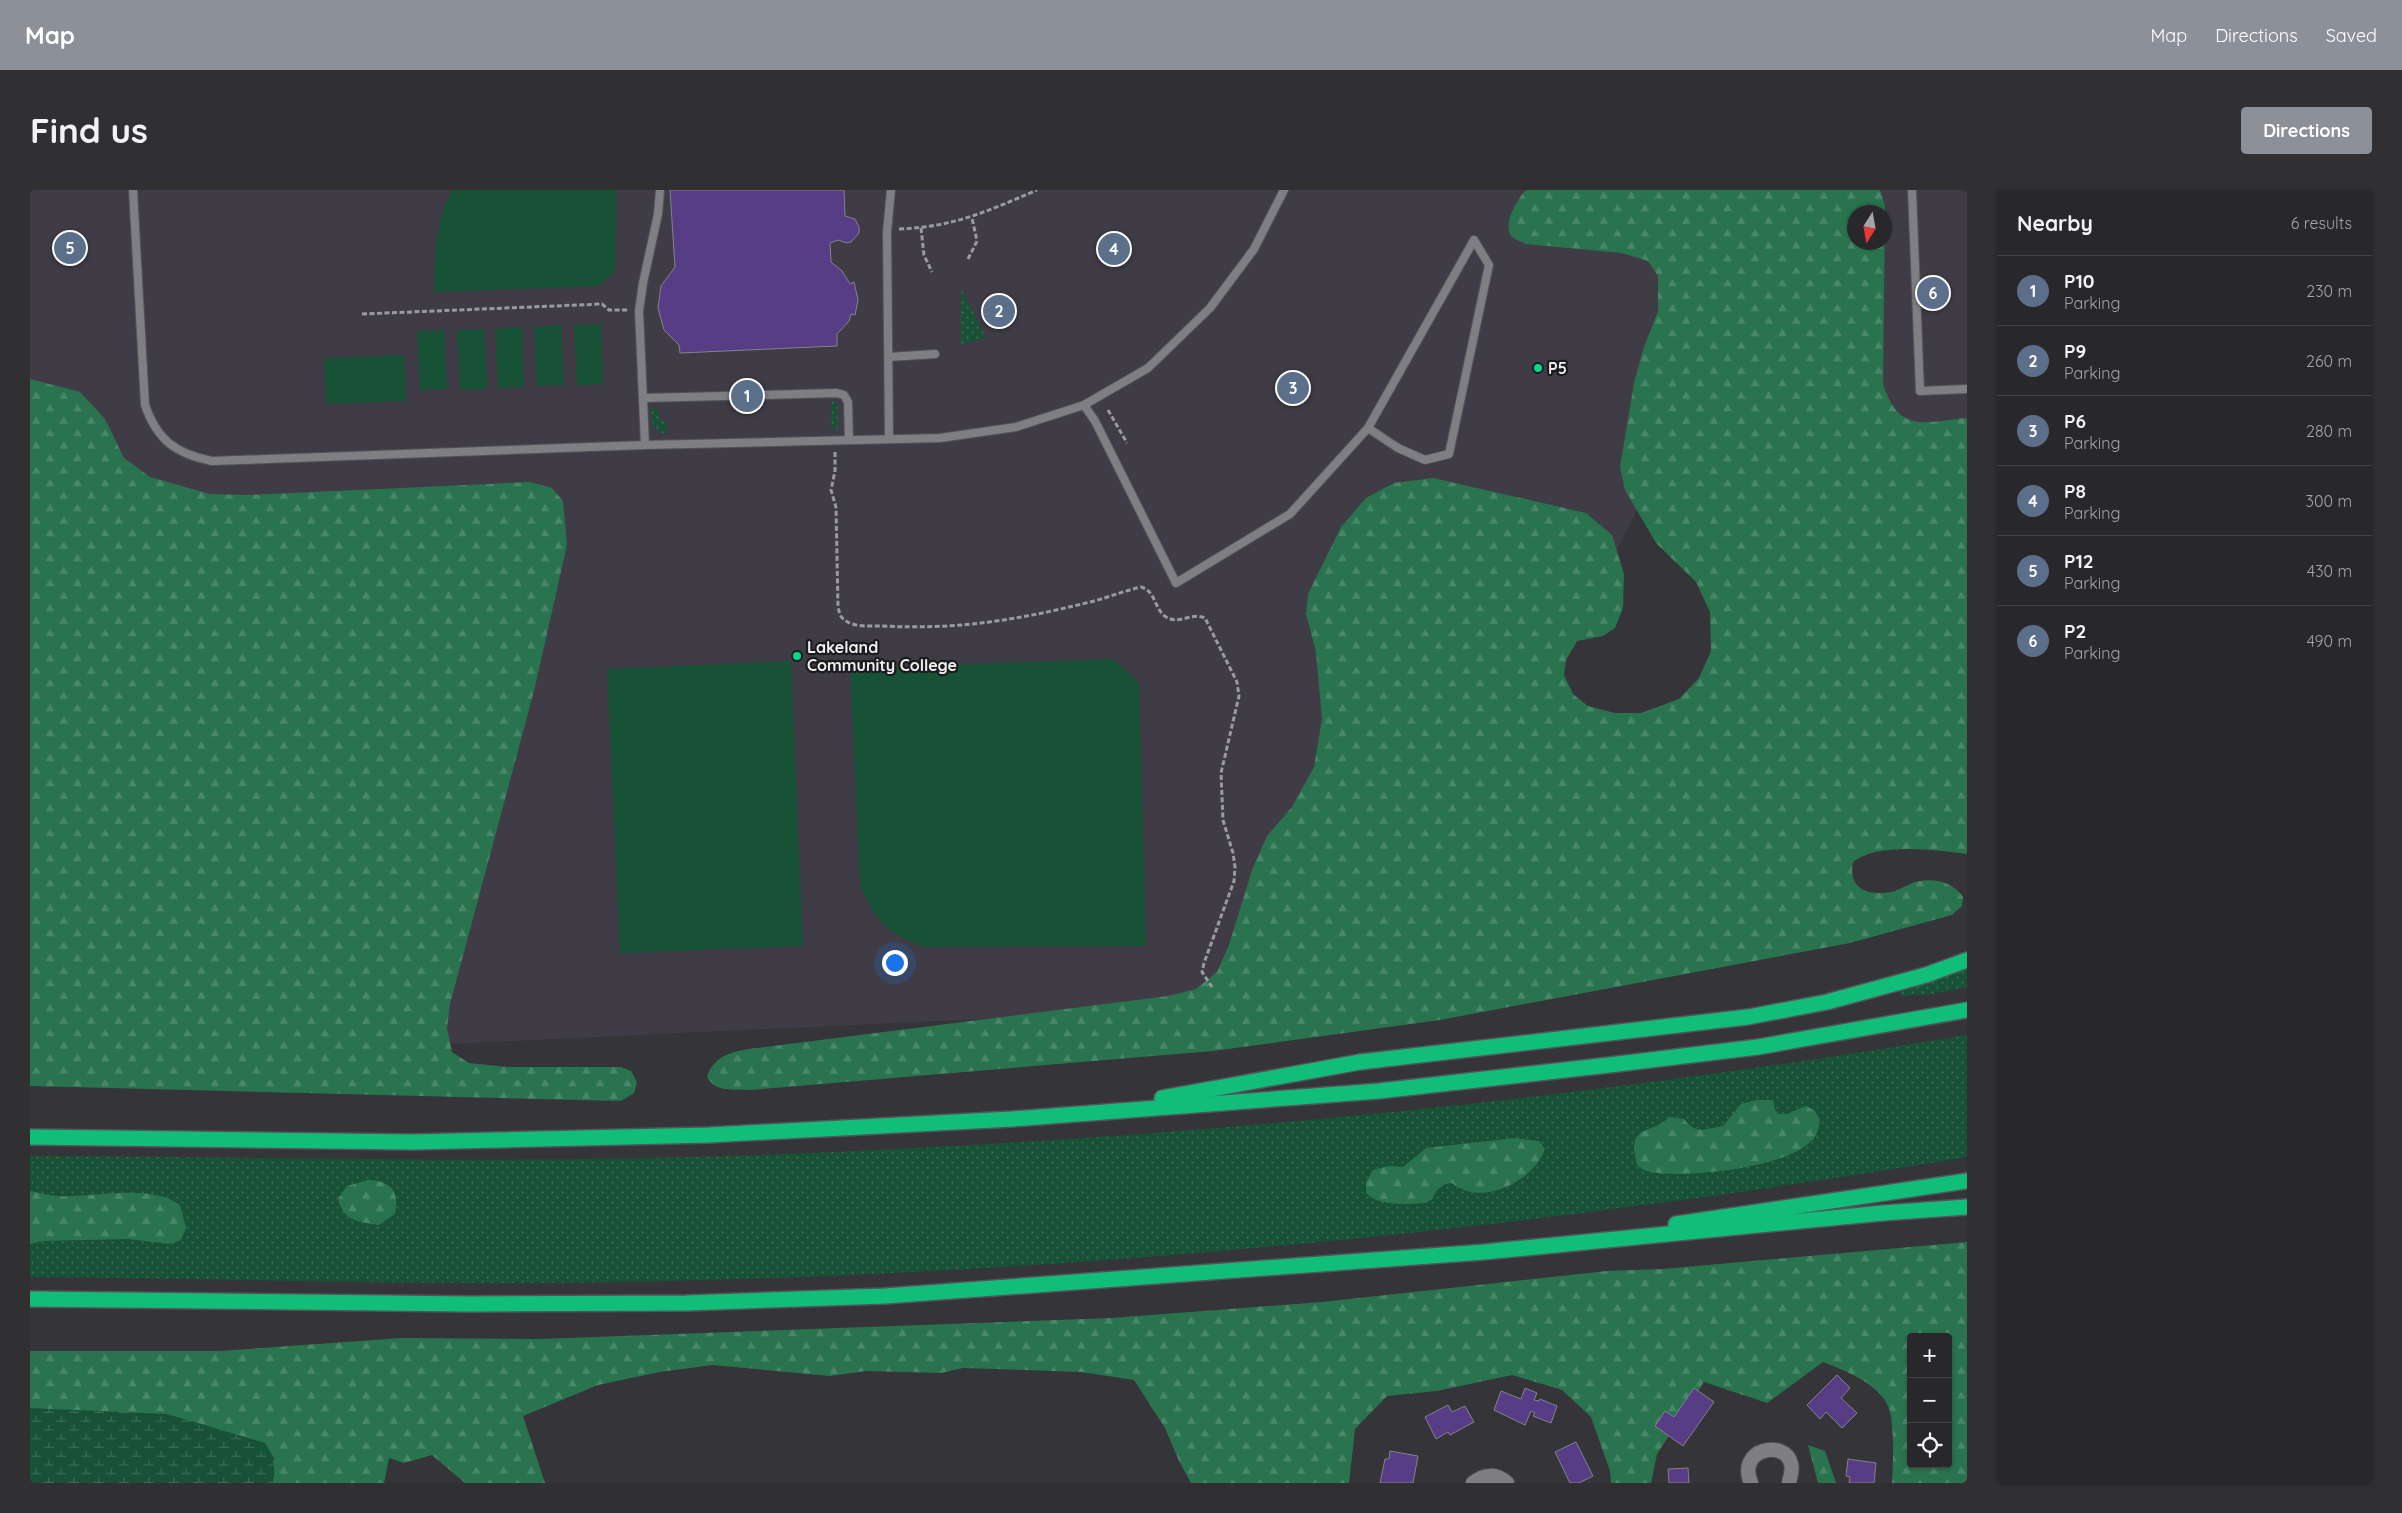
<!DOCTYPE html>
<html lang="en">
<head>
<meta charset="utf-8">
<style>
	:root { --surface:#28272a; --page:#302f32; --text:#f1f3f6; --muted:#a5a5a8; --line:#444447; --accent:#8c9099 }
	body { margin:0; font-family:Quicksand,sans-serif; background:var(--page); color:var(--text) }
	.controls { position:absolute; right:15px; bottom:15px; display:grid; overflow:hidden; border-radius:5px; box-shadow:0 1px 4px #0004 }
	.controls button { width:45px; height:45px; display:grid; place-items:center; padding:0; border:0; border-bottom:1px solid var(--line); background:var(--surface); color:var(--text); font:25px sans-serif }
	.compass { position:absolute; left:1817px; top:15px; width:45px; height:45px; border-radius:50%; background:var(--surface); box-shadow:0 1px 4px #0004; rotate:191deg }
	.you { position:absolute; left:864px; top:772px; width:18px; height:18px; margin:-12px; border:4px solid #fff; border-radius:50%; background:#1a73e8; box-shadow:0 0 0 8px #1a73e833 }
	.badge { display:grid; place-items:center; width:32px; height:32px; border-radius:50%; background:var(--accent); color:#fff; font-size:16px; font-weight:700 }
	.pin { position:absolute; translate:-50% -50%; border:2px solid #fff; box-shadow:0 1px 5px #0006 }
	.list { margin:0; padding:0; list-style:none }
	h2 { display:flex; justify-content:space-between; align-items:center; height:65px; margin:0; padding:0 20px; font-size:21px }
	h2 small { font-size:16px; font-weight:400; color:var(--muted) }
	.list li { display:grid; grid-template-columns:32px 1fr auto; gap:15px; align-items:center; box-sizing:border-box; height:70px; padding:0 20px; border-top:1px solid var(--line) }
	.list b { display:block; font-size:19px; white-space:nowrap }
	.list p { margin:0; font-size:16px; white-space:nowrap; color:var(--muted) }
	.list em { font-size:16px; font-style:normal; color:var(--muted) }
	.icon { flex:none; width:28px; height:28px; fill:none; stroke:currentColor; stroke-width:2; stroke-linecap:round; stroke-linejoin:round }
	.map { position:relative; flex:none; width:1937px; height:1293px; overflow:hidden; border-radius:5px }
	header { display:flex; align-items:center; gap:30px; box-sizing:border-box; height:70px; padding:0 25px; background:var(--accent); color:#fff }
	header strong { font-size:24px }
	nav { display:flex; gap:28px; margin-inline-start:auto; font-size:18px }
	.intro { display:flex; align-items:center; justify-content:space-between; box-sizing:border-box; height:120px; padding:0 30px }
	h1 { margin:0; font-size:35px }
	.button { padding:12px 22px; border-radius:5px; background:var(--accent); color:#fff; font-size:18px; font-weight:700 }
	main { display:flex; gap:30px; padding:0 30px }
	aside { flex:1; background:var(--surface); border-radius:5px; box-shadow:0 1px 4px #0004 }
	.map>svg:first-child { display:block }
	.built { fill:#3f3c46; fill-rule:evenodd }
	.grass { fill:url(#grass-dots) }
	.forest { fill:url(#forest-firs); fill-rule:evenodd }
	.wetland { fill:url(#wetland-marsh) }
	.pitch { fill:#185236 }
	.building { fill:#563d86; stroke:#848388 }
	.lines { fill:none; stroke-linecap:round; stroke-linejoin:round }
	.service-casing { stroke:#545357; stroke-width:10 }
	.minor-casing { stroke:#545357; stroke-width:16 }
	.motorway-casing { stroke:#545357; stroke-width:18 }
	.path { stroke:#9b9a9d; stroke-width:3; stroke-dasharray:5 2.5; stroke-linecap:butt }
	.service { stroke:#7f7e83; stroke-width:8 }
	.minor { stroke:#7f7e83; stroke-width:14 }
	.motorway { stroke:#10be7a; stroke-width:15 }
	.poi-dot { fill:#04d98b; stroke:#1c1c1e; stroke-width:2 }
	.labels { text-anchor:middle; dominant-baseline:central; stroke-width:4.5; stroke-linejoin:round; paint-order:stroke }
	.poi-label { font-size:16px; font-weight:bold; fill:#f0eff2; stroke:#1c1c1e; text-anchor:start }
</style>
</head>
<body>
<header>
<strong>Map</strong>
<nav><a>Map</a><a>Directions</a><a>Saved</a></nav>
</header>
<div class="intro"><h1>Find us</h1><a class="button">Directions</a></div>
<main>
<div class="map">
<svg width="1937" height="1293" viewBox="0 0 1937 1293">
	<defs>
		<pattern id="grass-dots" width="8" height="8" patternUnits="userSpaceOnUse" patternTransform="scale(1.25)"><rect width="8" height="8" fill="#185236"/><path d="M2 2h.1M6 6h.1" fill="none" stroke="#3a6b54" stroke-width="1.8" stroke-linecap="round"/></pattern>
		<pattern id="forest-firs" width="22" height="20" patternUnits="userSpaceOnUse" patternTransform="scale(1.25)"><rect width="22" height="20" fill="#2a734f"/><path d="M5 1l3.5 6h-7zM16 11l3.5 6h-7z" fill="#498769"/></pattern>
		<pattern id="wetland-marsh" width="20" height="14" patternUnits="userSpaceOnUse" patternTransform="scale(1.25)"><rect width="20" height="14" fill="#185236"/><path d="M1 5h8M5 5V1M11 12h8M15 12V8" fill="none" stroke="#3a6b54"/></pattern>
	</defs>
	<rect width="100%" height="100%" fill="#353438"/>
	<!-- built -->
	<path class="built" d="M0 0H1937V236L1607 320 1461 611 1225 816 78 870 0 744ZM1824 22H1854V52H1824Z"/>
	<!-- grass -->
	<g class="grass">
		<polygon points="931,98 956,148 931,154"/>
		<polygon points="802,211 808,213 808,237 805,240 801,237"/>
		<path d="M624 217 629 221 630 231H636L637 242 635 244C623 240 621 232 621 220Z"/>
		<polygon points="1937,778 1937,797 1902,804 1871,806 1871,800"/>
		<path d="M1937 845V967C1462 1046 980 1090 498 1093 332 1094 166 1088 0 1087V966C244 967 489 974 733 965 1135 950 1540 912 1937 845Z"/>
	</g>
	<!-- forest -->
	<g class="forest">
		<path d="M1496 0H1850L1855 16 1853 194C1869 244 1894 232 1937 228V664C1907 660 1847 652 1823 672 1818 699 1837 706 1861 702 1871 700 1880 692 1890 691 1907 688 1924 693 1933 707L1932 716 1922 725 1820 753 1410 830 1183 861 720 900C704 899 686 903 677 887 686 858 718 860 743 856L1138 806 1166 799 1187 782 1199 755 1222 680 1237 646 1262 617 1284 577 1292 529 1286 462 1276 424 1278 404 1311 337 1336 308 1364 293 1403 288 1556 323 1582 345 1594 384 1593 418 1585 438 1573 446 1547 451 1536 470 1534 485 1543 504 1558 516 1585 523H1611L1649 509 1669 488 1681 461 1680 422 1666 392 1626 353 1595 300 1590 277 1604 193 1613 160 1628 121V86L1618 71 1592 63 1496 54C1493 52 1488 51 1485 49 1469 39 1487 9 1496 0ZM1824 22H1854V52H1824Z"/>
		<polygon points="0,189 50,202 75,229 94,268 120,287 180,304 217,305 499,292 522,298 533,311 537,355 504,501 420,814 417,838 422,862 439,873 478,877 591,877 601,881 607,892 604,903 591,911 0,896"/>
		<path d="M1727 910H1743L1745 920 1749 924H1757L1776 916 1785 921 1790 930C1789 935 1788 941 1786 945 1769 978 1649 990 1617 981 1613 980 1610 977 1607 975 1597 934 1616 947 1640 927L1654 929C1666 945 1675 939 1693 936L1711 914Z"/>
		<path d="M1485 948 1509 951 1515 959C1504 991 1451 1018 1422 993L1415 994 1407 1000 1402 1009 1396 1013C1378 1014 1349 1017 1336 1003V992L1343 980 1358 976 1373 977 1396 958Z"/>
		<path d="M338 990C361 991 370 1001 365 1024L349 1035C329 1032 313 1031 308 1009L317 996Z"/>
		<path d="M0 1001C9 1003 18 1005 27 1006 63 1008 120 993 150 1015L156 1038 151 1050 140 1054 99 1049 12 1051 0 1054Z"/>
		<path d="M1937 1052V1293H1862C1863 1276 1865 1231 1858 1216 1849 1194 1814 1180 1793 1172L1737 1213 1674 1192 1627 1264 1621 1293H1581L1580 1281 1561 1227 1532 1200 1482 1185 1407 1201 1357 1206 1325 1239 1319 1293H1161L1149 1271 1135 1238 1104 1190 1051 1182 933 1178 911 1183 836 1181 800 1186 682 1175 630 1182 568 1195 493 1226 515 1293H435L402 1265 374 1273 359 1268 354 1293H244V1268L0 1218V1161H190L372 1148 510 1149 1081 1128 1292 1112 1577 1081 1633 1079ZM1881 1147H1918V1274H1881Z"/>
		<polygon points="1778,1255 1795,1261 1806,1293 1788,1293"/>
	</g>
	<!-- wetland -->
	<polygon class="wetland" points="0,1218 137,1224 235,1253 244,1268 244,1293 0,1293"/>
	<!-- pitch -->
	<g class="pitch">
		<path d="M423 0H586L585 81 569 96 404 102C405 67 404 30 423 0Z"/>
		<polygon points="571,134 573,194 547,195 544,135"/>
		<polygon points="531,135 534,195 507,196 504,137"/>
		<polygon points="492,137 494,197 468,198 465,139"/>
		<polygon points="454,139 457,199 430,200 427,140"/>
		<polygon points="414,140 417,199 390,200 387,141"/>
		<polygon points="374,165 376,211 296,214 294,168"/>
		<path d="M1083 469 1109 493 1116 756 893 757C854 741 847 733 830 695L820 478Z"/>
		<polygon points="761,471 773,756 590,763 577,479"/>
	</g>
	<!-- building -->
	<g class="building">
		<polygon points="640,0 814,0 815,26 825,29 829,37 829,43 821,52 817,53 808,50 800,53 801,72 812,81 820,94 824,92 828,110 825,125 821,124 819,131 807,144 807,156 650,163 649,155 634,140 628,118 631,96 645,77"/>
		<polygon points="1807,1185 1820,1198 1811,1208 1827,1223 1812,1238 1796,1222 1790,1229 1777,1215"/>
		<polygon points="1495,1198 1507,1203 1504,1210 1509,1211 1510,1209 1527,1216 1521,1233 1503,1226 1505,1223 1501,1221 1495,1235 1464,1220 1471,1201 1491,1209"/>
		<polygon points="1664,1198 1684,1212 1653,1256 1625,1236 1635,1221 1644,1227"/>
		<polygon points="1418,1215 1422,1222 1435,1216 1444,1232 1420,1245 1418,1242 1406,1249 1395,1227"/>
		<polygon points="1546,1252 1563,1286 1549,1293 1540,1293 1525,1262"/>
		<polygon points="1360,1261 1388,1266 1383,1293 1350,1293 1355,1269 1359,1269"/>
		<polygon points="1818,1269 1846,1273 1844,1293 1819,1293 1820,1287 1816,1286"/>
		<polygon points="1658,1278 1659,1293 1639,1293 1638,1279"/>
	</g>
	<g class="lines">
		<defs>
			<g id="service">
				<path d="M103 0 115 215C127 250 146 264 182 271L615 255 910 248 986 237 1054 215 1118 178 1180 118 1224 59 1254 0"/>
				<polyline points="1882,0 1890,201 1937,199"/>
				<polyline points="859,167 905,164"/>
				<polyline points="613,208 807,203 814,205 818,212 819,250"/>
				<polyline points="1054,215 1065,231 1146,393 1260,324 1338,238 1444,50 1459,75 1419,264 1395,270 1368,258 1338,238"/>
				<polyline points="859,249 857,42 861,0"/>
				<polyline points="615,255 609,121 613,93 628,24 630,0"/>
			</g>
			<g id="minor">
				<path d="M1443 1293C1454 1284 1466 1283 1477 1293"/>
				<path d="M1721 1293C1706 1258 1756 1249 1761 1274 1763 1280 1760 1287 1759 1293"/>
			</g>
			<g id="motorway">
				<polyline points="1132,908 1330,872 1718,827 1797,812 1896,785 1937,770"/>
				<polyline points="0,947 382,952 679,945 982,929 1349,901 1579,875 1728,857 1937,820"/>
				<polyline points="1646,1034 1937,991"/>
				<polyline points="0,1109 440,1114 656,1113 855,1106 1454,1062 1853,1023 1937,1017"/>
			</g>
		</defs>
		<!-- service casing -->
		<use href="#service" class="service-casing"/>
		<!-- minor casing -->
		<use href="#minor" class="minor-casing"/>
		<!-- motorway casing -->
		<use href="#motorway" class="motorway-casing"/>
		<!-- path -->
		<g class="path">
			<polyline points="891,38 894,65 902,82"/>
			<path d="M869 39C924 37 958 21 1007 0"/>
			<polyline points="938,69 947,51 942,28"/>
			<polyline points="332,124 572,114 579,120 599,120"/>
			<polyline points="1078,220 1097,253"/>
			<path d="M805 262V281L801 300 806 317 808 417 810 425C818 438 838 436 852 436 927 440 988 430 1060 412 1077 408 1093 401 1111 397 1126 401 1124 419 1136 427 1149 435 1162 422 1175 428L1207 492 1209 506 1191 583 1193 630 1203 663 1205 677 1204 691 1174 773 1172 782 1182 797"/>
		</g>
		<!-- service -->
		<use href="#service" class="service"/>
		<!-- minor -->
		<use href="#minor" class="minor"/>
		<!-- motorway -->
		<use href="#motorway" class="motorway"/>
	</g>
	<!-- markers -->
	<g class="poi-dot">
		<circle cx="1508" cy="178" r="5"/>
		<circle cx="767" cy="466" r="5"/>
	</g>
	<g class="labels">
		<!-- poi labels -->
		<g class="poi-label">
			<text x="1518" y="178">P5</text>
			<text x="777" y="457">Lakeland<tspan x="777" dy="18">Community College</tspan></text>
		</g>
	</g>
</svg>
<div class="controls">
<button>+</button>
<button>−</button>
<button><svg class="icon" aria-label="locate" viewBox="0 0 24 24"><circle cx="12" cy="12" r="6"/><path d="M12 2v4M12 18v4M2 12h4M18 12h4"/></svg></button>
</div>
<svg class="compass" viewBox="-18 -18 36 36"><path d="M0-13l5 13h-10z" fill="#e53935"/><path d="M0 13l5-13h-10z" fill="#a5a5a8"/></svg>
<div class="you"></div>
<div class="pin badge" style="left:717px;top:206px;background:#5c6f8a">1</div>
<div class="pin badge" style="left:969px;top:121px;background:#5c6f8a">2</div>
<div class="pin badge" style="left:1263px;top:198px;background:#5c6f8a">3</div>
<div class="pin badge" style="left:1084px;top:59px;background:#5c6f8a">4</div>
<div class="pin badge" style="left:40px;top:58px;background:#5c6f8a">5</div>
<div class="pin badge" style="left:1903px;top:103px;background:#5c6f8a">6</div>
</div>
<aside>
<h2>Nearby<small>6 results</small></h2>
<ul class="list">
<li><span class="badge" style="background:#5c6f8a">1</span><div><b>P10</b><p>Parking</p></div><em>230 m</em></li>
<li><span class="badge" style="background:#5c6f8a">2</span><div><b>P9</b><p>Parking</p></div><em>260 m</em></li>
<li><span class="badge" style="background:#5c6f8a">3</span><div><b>P6</b><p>Parking</p></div><em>280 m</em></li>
<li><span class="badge" style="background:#5c6f8a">4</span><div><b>P8</b><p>Parking</p></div><em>300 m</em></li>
<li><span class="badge" style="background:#5c6f8a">5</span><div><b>P12</b><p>Parking</p></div><em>430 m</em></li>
<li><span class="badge" style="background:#5c6f8a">6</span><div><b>P2</b><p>Parking</p></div><em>490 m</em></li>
</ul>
</aside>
</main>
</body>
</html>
